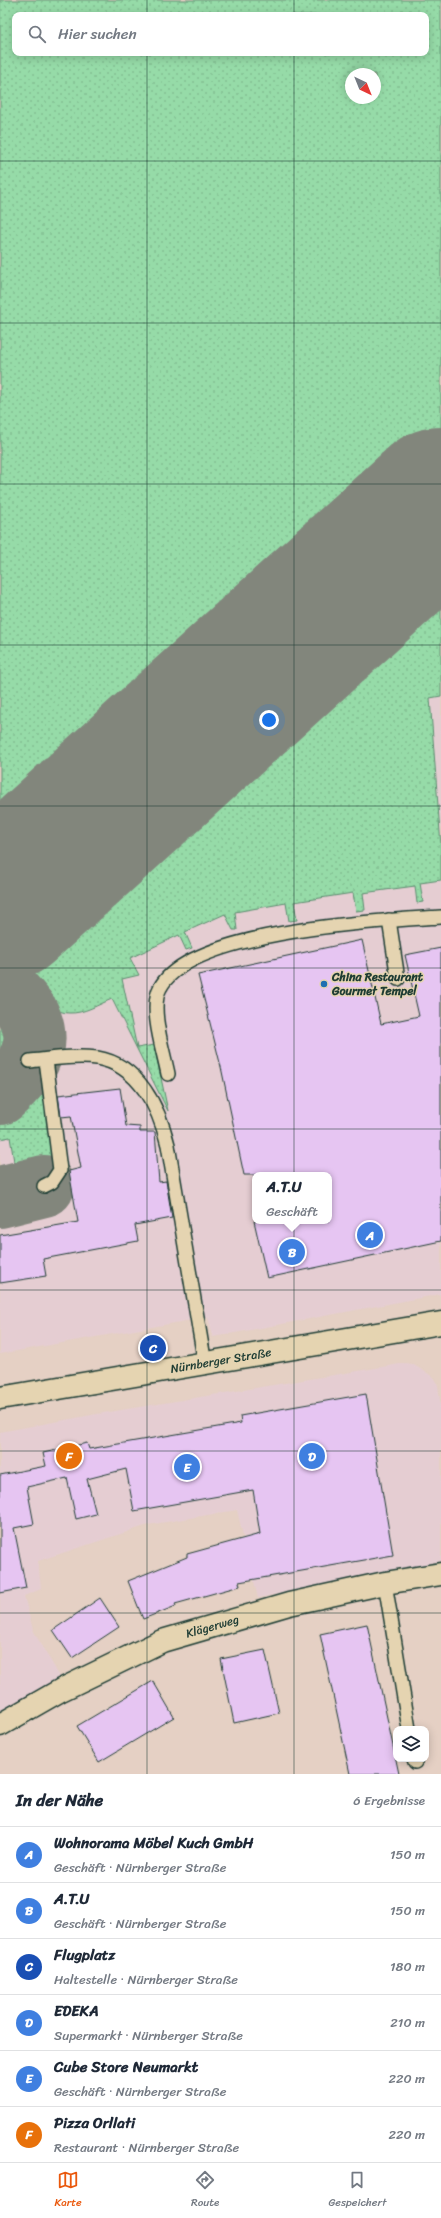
<!DOCTYPE html>
<html lang="de">
<head>
<meta charset="utf-8">
<style>
	:root { --surface:#fff; --page:#f6f6f7; --text:#1f2937; --muted:#747a83; --line:#e0e1e3; --accent:#ea580c }
	body { margin:0; font-family:Sriracha,sans-serif; background:var(--page); color:var(--text) }
	.controls { position:absolute; right:12px; bottom:12px; display:grid; overflow:hidden; border-radius:8px; box-shadow:0 2px 10px #0003 }
	.controls button { width:36px; height:36px; display:grid; place-items:center; padding:0; border:0; border-bottom:1px solid var(--line); background:var(--surface); color:var(--text); font:20px sans-serif }
	.compass { position:absolute; left:345px; top:68px; width:36px; height:36px; border-radius:50%; background:var(--surface); box-shadow:0 2px 10px #0003; rotate:137deg }
	.you { position:absolute; left:269px; top:720px; width:14px; height:14px; margin:-10px; border:3px solid #fff; border-radius:50%; background:#1a73e8; box-shadow:0 0 0 6px #1a73e833 }
	.badge { display:grid; place-items:center; width:26px; height:26px; border-radius:50%; background:var(--accent); color:#fff; font-size:13px; font-weight:700 }
	.pin { position:absolute; translate:-50% -50%; border:2px solid #fff; box-shadow:0 1px 4px #0006 }
	.popup { position:absolute; left:252px; top:1172px; width:80px; height:52px; box-sizing:border-box; display:grid; place-content:center; border-radius:8px; background:var(--surface); filter:drop-shadow(0 1px 3px #0005); font-size:13px; white-space:nowrap; color:var(--muted) }
	.popup b { font-size:15px; color:var(--text) }
	.popup::after { content:''; position:absolute; left:50%; top:100%; margin-left:-8px; border:8px solid transparent; border-top-color:var(--surface) }
	.list { margin:0; padding:0; list-style:none }
	h2 { display:flex; justify-content:space-between; align-items:center; height:52px; margin:0; padding:0 16px; font-size:17px }
	h2 small { font-size:13px; font-weight:400; color:var(--muted) }
	.list li { display:grid; grid-template-columns:26px 1fr auto; gap:12px; align-items:center; box-sizing:border-box; height:56px; padding:0 16px; border-top:1px solid var(--line) }
	.list b { display:block; font-size:15px; white-space:nowrap }
	.list p { margin:0; font-size:13px; white-space:nowrap; color:var(--muted) }
	.list em { font-size:13px; font-style:normal; color:var(--muted) }
	.icon { flex:none; width:22px; height:22px; fill:none; stroke:currentColor; stroke-width:2; stroke-linecap:round; stroke-linejoin:round }
	.map { position:relative; flex:none; width:441px; height:1774px; overflow:hidden }
	.search { position:absolute; background:var(--surface); box-shadow:0 2px 10px #0003; left:12px; right:12px; top:12px; height:44px; display:flex; align-items:center; gap:10px; box-sizing:border-box; padding:0 14px; border-radius:8px; color:var(--muted); font-size:15px }
	.sheet { height:388px; background:var(--surface) }
	nav { display:flex; justify-content:space-around; align-items:center; box-sizing:border-box; height:56px; border-top:1px solid var(--line); background:var(--surface); font-size:11px; color:var(--muted) }
	nav a { display:grid; justify-items:center; gap:2px }
	nav .on { color:var(--accent) }
	.map>svg:first-child { display:block }
	.built { fill:#e5cdd2; fill-rule:evenodd }
	.grass { fill:url(#grass-dots); stroke:#5a8c6e; fill-rule:evenodd }
	.lines { fill:none; stroke-linecap:round; stroke-linejoin:round }
	.taxiway { stroke:#82867c; stroke-width:62 }
	.runway { stroke:#82867c; stroke-width:156 }
	.building { fill:#e6c5f2; stroke:#1f3d34 }
	.service-casing { stroke:#1f3d34; stroke-width:16 }
	.minor-casing { stroke:#1f3d34; stroke-width:25 }
	.secondary-casing { stroke:#1f3d34; stroke-width:25 }
	.service { stroke:#e5d4b1; stroke-width:13 }
	.minor { stroke:#e5d4b1; stroke-width:22 }
	.secondary { stroke:#e5d4b1; stroke-width:22 }
	.grid { fill:none; stroke:#1f3d34; stroke-width:1; stroke-opacity:0.55 }
	.poi-dot { fill:#1f6fb2; stroke:#e5d4b1; stroke-width:1.5 }
	.labels { text-anchor:middle; dominant-baseline:central; stroke-width:3; stroke-linejoin:round; paint-order:stroke }
	.poi-label { font-size:12px; font-weight:bold; fill:#1f3d34; stroke:#e5d4b1; text-anchor:start }
	.street-label { font-size:12px; fill:#1f3d34; stroke:#e5d4b1 }
</style>
</head>
<body>
<div class="map">
<svg width="441" height="1774" viewBox="0 0 441 1774">
	<defs>
		<pattern id="grass-dots" width="8" height="8" patternUnits="userSpaceOnUse"><rect width="8" height="8" fill="#96dba8"/><path d="M2 2h.1M6 6h.1" fill="none" stroke="#81bd91" stroke-width="1.8" stroke-linecap="round"/></pattern>
	</defs>
	<rect width="100%" height="100%" fill="#e5d0c4"/>
	<filter id="ink" filterUnits="userSpaceOnUse"><feTurbulence type="fractalNoise" baseFrequency=".025" numOctaves="2"/><feDisplacementMap in="SourceGraphic" scale="8" xChannelSelector="R" yChannelSelector="G"/><feConvolveMatrix kernelMatrix="1 2 1 2 8 2 1 2 1" color-interpolation-filters="sRGB"/></filter>
	<g filter="url(#ink)">
		<!-- built -->
		<g class="built">
			<path d="M441 194V654L247 832 441 875V1294L213 1337 208 1317 0 1354V638ZM255 1175H329V1221H255Z"/>
			<polygon points="441,696 441,846 430,698"/>
			<polygon points="406,1363 412,1364 432,1376 438,1385 441,1408 441,1561 258,1598 237,1510 148,1525 38,1561 41,1589 24,1596 33,1630 60,1677 0,1713 0,1432 97,1414"/>
		</g>
		<!-- grass -->
		<g class="grass">
			<path d="M0 0H441V479L0 880ZM15 15H426V53H15ZM351 74H375V98H351Z"/>
			<path d="M441 530V696L430 698 441 846V880L420 883 423 902 417 903 415 886 363 893 365 910 356 911 353 893 294 902 297 920 289 921 286 903 235 912 237 930H233L225 914 185 932 192 948 186 950 179 935 130 958 139 975 122 979 137 1048 154 1045 168 1111 112 999C99 1004 84 1014 69 1013 48 1013 4 979 0 958 0 942 2 931 12 920Z"/>
			<path d="M0 994C24 1021 24 1054 0 1080Z"/>
			<polygon points="39,1073 56,1170 17,1180 10,1137 0,1139 0,1108"/>
		</g>
		<g class="lines">
			<!-- taxiway -->
			<g class="taxiway">
				<path d="M0 981C9 992 21 1003 28 1014 46 1048 23 1073 0 1094"/>
				<polyline points="0,1197 44,1186"/>
			</g>
			<!-- runway -->
			<polyline class="runway" points="0,905 441,505"/>
		</g>
		<!-- building -->
		<g class="building">
			<polygon points="362,940 381,1024 419,1016 405,955 441,948 441,1241 267,1278 254,1221 329,1221 329,1175 244,1175 221,1067 198,975"/>
			<polygon points="120,1088 126,1126 140,1127 140,1132 155,1132 159,1182 166,1181 172,1218 135,1225 138,1241 43,1259 46,1276 0,1283 0,1235 78,1222 69,1171 81,1168 71,1116 61,1117 58,1095"/>
			<polygon points="366,1394 393,1555 239,1582 240,1586 175,1604 176,1606 143,1619 128,1581 187,1557 187,1554 260,1534 253,1490 134,1511 126,1469 87,1479 96,1514 76,1519 67,1478 27,1487 34,1524 14,1528 26,1588 0,1593 0,1475 46,1466 43,1453 87,1443 89,1449 241,1423 240,1416"/>
			<polygon points="100,1598 119,1627 72,1658 53,1630"/>
			<polygon points="367,1624 399,1774 350,1774 320,1634"/>
			<polygon points="265,1650 279,1713 234,1723 221,1659"/>
			<polygon points="153,1681 174,1717 99,1762 77,1726"/>
		</g>
		<g class="lines">
			<defs>
				<g id="service">
					<polyline points="389,920 398,979"/>
					<path d="M30 1061C51 1059 75 1055 97 1058 139 1065 159 1108 168 1145L205 1364"/>
					<path d="M168 1074C164 1053 149 1008 160 988 190 930 379 921 441 917"/>
					<polyline points="44,1186 52,1182 60,1170 46,1060"/>
					<polyline points="385,1583 409,1729"/>
					<polyline points="414,1759 415,1762"/>
				</g>
				<g id="minor">
					<path id="s1" d="M0 1725 61 1690 162 1641 289 1604 385 1583 441 1574"/>
				</g>
				<g id="secondary">
					<path id="s2" d="M0 1398 441 1323"/>
				</g>
			</defs>
			<!-- service casing -->
			<use href="#service" class="service-casing"/>
			<!-- minor casing -->
			<use href="#minor" class="minor-casing"/>
			<!-- secondary casing -->
			<use href="#secondary" class="secondary-casing"/>
			<!-- service -->
			<use href="#service" class="service"/>
			<!-- minor -->
			<use href="#minor" class="minor"/>
			<!-- secondary -->
			<use href="#secondary" class="secondary"/>
		</g>
	</g>
	<!-- grid -->
	<path class="grid" d="M147 0V15M294 0V15M147 53V1774M294 53V1774M0 161H441M0 323H441M0 484H441M0 645H441M0 806H441M0 968H441M0 1129H441M0 1290H441M0 1451H441M0 1613H441"/>
	<!-- markers -->
	<circle class="poi-dot" cx="324" cy="984" r="4"/>
	<g class="labels">
		<!-- poi labels -->
		<g class="poi-label">
			<text x="332" y="977">China Restaurant<tspan x="332" dy="14">Gourmet Tempel</tspan></text>
		</g>
		<!-- street labels -->
		<g class="street-label">
			<text stroke="none"><textPath href="#s2" startOffset="224">Nürnberger Straße</textPath></text>
			<text stroke="none"><textPath href="#s1" startOffset="235">Klägerweg</textPath></text>
		</g>
	</g>
</svg>
<div class="controls">
<button><svg class="icon" aria-label="layers" viewBox="0 0 24 24"><path d="M12 4l9 5-9 5-9-5zM3 14l9 5 9-5"/></svg></button>
</div>
<svg class="compass" viewBox="-18 -18 36 36"><path d="M0-13l5 13h-10z" fill="#e53935"/><path d="M0 13l5-13h-10z" fill="#747a83"/></svg>
<div class="you"></div>
<div class="pin badge" style="left:370px;top:1235px;background:#3f7fe0">A</div>
<div class="pin badge" style="left:292px;top:1252px;background:#3f7fe0">B</div>
<div class="popup"><b>A.T.U</b>Geschäft</div>
<div class="pin badge" style="left:153px;top:1348px;background:#1a4fb4">C</div>
<div class="pin badge" style="left:312px;top:1456px;background:#3f7fe0">D</div>
<div class="pin badge" style="left:187px;top:1467px;background:#3f7fe0">E</div>
<div class="pin badge" style="left:69px;top:1456px;background:#e8710a">F</div>
<div class="search"><svg class="icon" aria-label="search" viewBox="0 0 24 24"><circle cx="10" cy="10" r="6"/><path d="M15 15l6 6"/></svg>Hier suchen</div>
</div>
<section class="sheet">
<h2>In der Nähe<small>6 Ergebnisse</small></h2>
<ul class="list">
<li><span class="badge" style="background:#3f7fe0">A</span><div><b>Wohnorama Möbel Kuch GmbH</b><p>Geschäft · Nürnberger Straße</p></div><em>150 m</em></li>
<li><span class="badge" style="background:#3f7fe0">B</span><div><b>A.T.U</b><p>Geschäft · Nürnberger Straße</p></div><em>150 m</em></li>
<li><span class="badge" style="background:#1a4fb4">C</span><div><b>Flugplatz</b><p>Haltestelle · Nürnberger Straße</p></div><em>180 m</em></li>
<li><span class="badge" style="background:#3f7fe0">D</span><div><b>EDEKA</b><p>Supermarkt · Nürnberger Straße</p></div><em>210 m</em></li>
<li><span class="badge" style="background:#3f7fe0">E</span><div><b>Cube Store Neumarkt</b><p>Geschäft · Nürnberger Straße</p></div><em>220 m</em></li>
<li><span class="badge" style="background:#e8710a">F</span><div><b>Pizza Orllati</b><p>Restaurant · Nürnberger Straße</p></div><em>220 m</em></li>
</ul>
</section>
<nav>
<a class="on"><svg class="icon" aria-label="map" viewBox="0 0 24 24"><path d="M3 6l6-2 6 2 6-2v14l-6 2-6-2-6 2zM9 4v14M15 6v14"/></svg>Karte</a>
<a><svg class="icon" aria-label="directions" viewBox="0 0 24 24"><path d="M12 3l9 9-9 9-9-9zM9 14v-3h6M13 9l2 2-2 2"/></svg>Route</a>
<a><svg class="icon" aria-label="saved" viewBox="0 0 24 24"><path d="M7 4h10v16l-5-4-5 4z"/></svg>Gespeichert</a>
</nav>
</body>
</html>
